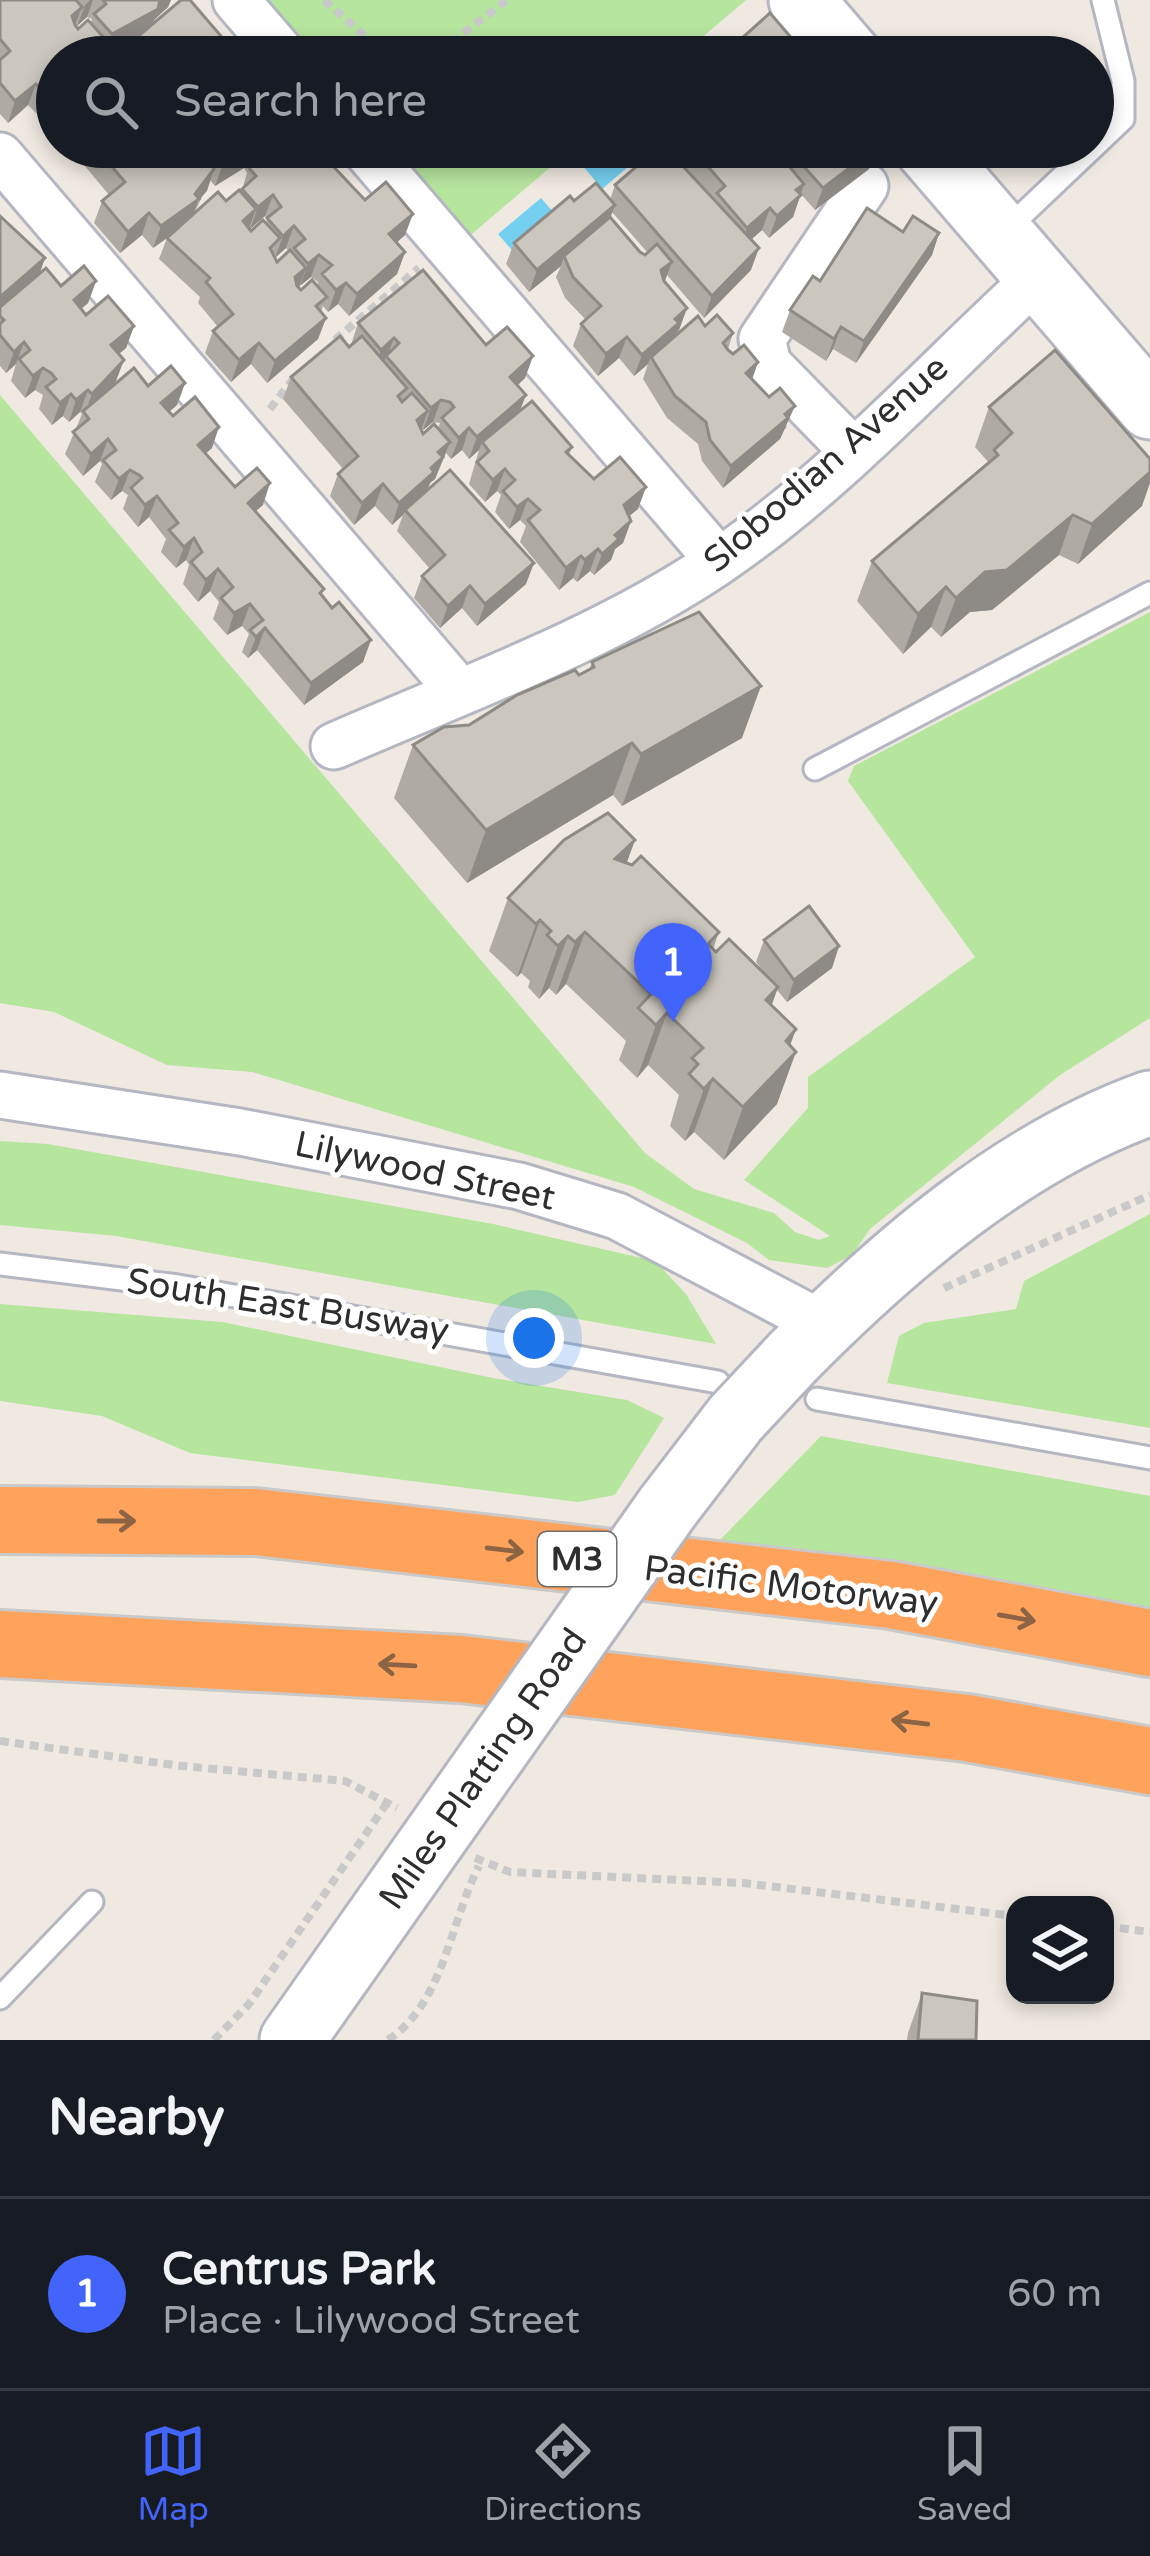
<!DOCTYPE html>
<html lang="en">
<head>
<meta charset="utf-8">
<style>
	:root { --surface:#171b24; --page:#242831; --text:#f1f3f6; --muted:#9ea1a6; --line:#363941; --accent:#4264fb }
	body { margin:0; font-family:"Varela Round",sans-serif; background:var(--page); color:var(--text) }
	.controls { position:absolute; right:36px; bottom:36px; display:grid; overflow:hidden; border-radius:24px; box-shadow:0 6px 18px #0003 }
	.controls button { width:108px; height:108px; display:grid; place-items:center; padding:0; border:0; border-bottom:3px solid var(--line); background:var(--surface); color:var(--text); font:60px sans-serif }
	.you { position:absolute; left:534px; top:1338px; width:42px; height:42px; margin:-30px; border:9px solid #fff; border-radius:50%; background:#1a73e8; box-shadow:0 0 0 18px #1a73e833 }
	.badge { display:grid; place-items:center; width:78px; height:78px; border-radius:50%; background:var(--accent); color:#fff; font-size:39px; font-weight:700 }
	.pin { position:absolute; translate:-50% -99px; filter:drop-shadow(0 3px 6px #0008) }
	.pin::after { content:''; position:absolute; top:63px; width:42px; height:36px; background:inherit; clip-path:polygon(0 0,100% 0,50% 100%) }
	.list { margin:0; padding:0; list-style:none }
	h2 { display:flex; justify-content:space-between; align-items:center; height:156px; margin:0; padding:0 48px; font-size:51px }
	h2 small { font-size:39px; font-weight:400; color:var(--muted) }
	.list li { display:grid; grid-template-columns:78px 1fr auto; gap:36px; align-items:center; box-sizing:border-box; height:192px; padding:0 48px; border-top:3px solid var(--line) }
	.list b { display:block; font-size:45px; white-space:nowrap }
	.list p { margin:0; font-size:39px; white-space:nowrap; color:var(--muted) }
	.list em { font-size:39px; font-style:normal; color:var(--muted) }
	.icon { flex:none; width:66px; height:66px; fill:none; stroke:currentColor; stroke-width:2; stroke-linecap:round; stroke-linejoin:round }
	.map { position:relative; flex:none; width:1150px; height:2040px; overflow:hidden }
	.search { position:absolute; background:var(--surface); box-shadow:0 6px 18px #0003; left:36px; right:36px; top:36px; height:132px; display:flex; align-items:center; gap:30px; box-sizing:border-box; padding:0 42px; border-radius:66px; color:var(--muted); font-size:45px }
	.sheet { height:348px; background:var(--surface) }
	nav { display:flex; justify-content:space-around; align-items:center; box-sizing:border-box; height:168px; border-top:3px solid var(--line); background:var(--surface); font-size:33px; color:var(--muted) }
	nav a { display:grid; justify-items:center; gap:6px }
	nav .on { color:var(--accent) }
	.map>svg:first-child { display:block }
	.green { fill:#b6e59e }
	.water { fill:#75cff0 }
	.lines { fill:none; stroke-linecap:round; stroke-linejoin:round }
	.lane-casing { stroke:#b4b7c1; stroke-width:27 }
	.street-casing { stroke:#b4b7c1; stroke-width:51 }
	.secondary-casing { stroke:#b4b7c1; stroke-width:69 }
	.highway-casing { stroke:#c9c9c9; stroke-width:72 }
	.path { stroke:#c9c9c9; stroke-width:8; stroke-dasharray:9 6; stroke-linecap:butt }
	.lane { stroke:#fff; stroke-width:21 }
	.street { stroke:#fff; stroke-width:45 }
	.secondary { stroke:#fff; stroke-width:63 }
	.highway { stroke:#ffa35c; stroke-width:66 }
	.secondary-bridge-casing { stroke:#b4b7c1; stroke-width:69; stroke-linecap:butt }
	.secondary-bridge { stroke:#fff; stroke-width:63 }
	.wall { fill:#afaba4; fill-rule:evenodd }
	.shaded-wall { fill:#8e8b86 }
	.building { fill:#cbc7bf; stroke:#8e8b86; stroke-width:3 }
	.oneway { stroke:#8c6343 }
	.labels { text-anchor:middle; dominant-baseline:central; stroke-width:10; stroke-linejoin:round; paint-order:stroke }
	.shield { fill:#fff; stroke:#6d6d6d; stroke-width:3 }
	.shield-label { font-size:33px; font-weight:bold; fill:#2e2e2e }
	.street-label { font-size:36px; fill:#2e2e2e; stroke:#fff }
</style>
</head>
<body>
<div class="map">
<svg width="1150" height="2040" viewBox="0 0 1150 2040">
	<rect width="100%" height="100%" fill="#efe9e1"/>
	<!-- green -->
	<g class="green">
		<polygon points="262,0 746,0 679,57 311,57"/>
		<polygon points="388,147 574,147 466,239"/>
		<polygon points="0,395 645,1153 694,1189 774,1213 795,1232 819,1240 830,1236 744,1180 808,1108 808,1077 975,957 848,781 854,766 1150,612 1150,1018 1060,1075 870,1229 852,1255 827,1268 769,1260 747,1243 634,1187 252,1072 167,1065 54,1012 0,1003"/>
		<polygon points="0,1141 48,1144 493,1224 655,1261 686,1294 716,1344 116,1236 0,1225"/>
		<polygon points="1150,1214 1150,1428 887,1383 899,1336 924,1323 1016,1309 1024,1281"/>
		<polygon points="0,1304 222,1322 493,1378 627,1400 664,1418 615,1495 578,1502 190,1453 102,1416 0,1401"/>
		<polygon points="821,1436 1150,1496 1150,1609 720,1540"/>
	</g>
	<!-- water -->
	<g class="water">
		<polygon points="593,147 647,147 649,149 602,189 578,160"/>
		<polygon points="541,198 560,220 517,256 498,234"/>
	</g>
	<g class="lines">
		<defs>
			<g id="lane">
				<polyline points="1006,230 1123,119 1123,81 1103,0"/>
				<polyline points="815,769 1150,593"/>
				<polyline points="0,1264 178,1286 718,1382"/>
				<polyline points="817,1399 1150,1458"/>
				<polyline points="0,1998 92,1902"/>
			</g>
			<g id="street">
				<polyline points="236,0 285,57"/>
				<polyline points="363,147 719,561"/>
				<polyline points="0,156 459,691"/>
				<polyline points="851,449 768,364 762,339 865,186"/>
				<path d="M334 746C462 690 600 641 715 564 833 485 934 372 1038 277"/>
				<polyline points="0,1095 240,1132 519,1186 617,1216 824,1325"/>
			</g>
			<g id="secondary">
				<polyline points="801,0 850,57"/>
				<polyline points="926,147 1150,407"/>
				<path d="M793 1357C894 1255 1013 1152 1150 1103"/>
				<polyline points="667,1508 736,1418"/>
				<polyline points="292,2040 490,1759"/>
			</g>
			<g id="highway">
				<polyline points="0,1520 255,1522 891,1595 1150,1643"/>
				<polyline points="0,1644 461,1669 967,1728 1150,1761"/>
			</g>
		</defs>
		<!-- lane casing -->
		<use href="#lane" class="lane-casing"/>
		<!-- street casing -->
		<use href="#street" class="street-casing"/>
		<!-- secondary casing -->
		<use href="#secondary" class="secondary-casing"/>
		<!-- highway casing -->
		<use href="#highway" class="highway-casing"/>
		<!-- path -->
		<g class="path">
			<polyline points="324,0 389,57"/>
			<polyline points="446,57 456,39 507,0"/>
			<polyline points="335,340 419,268"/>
			<polyline points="270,409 297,374"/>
			<polyline points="944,1288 1150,1195"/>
			<polyline points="0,1741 182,1766 345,1781 397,1808"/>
			<polyline points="475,1858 510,1872 743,1883 1015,1916"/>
			<polyline points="1105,1926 1150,1932"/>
			<polyline points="214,2040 249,2004 387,1803"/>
			<path d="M388 2040C444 2003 450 1922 479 1866"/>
		</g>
		<!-- lane -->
		<use href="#lane" class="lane"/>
		<!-- street -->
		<use href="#street" class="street"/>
		<!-- secondary -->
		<use href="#secondary" class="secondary"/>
		<!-- highway -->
		<use href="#highway" class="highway"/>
		<defs>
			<g id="secondary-bridge">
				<polyline points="736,1418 793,1357"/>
				<polyline points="490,1759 667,1508"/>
			</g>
		</defs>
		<!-- secondary-bridge casing -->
		<use href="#secondary-bridge" class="secondary-bridge-casing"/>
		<!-- secondary-bridge -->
		<use href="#secondary-bridge" class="secondary-bridge"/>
	</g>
	<!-- wall -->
	<g class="wall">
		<path d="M0 0H171L168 7 154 20 152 24 239 57H129L136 38 104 55 100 51 99 53 57 57V133L51 126 56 112 45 122 28 105 8 123 0 114ZM87 17 92 19 91 23 78 29 77 26Z"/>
		<path d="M69 147H270L268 152 365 200 405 235 397 242 405 252 397 274 349 316 338 304 328 312 323 306 321 312 326 318 318 339 267 383 251 364 231 382 205 353 213 331 218 327 198 303 200 297 159 259 167 238 153 248 142 235 120 253 94 223 102 201 109 195ZM244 168 247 173 241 193 226 201 194 214 210 180 215 186ZM265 216 267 219 266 223 251 231 250 229ZM286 248 289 251 277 262 274 257ZM311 277 318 282 317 286 301 290 299 288 300 285Z"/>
		<path d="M659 147H877L869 169 815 210 801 194 793 217 769 238 762 230 751 240V270L704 318 667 275 665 281 687 308 679 330 674 337 705 326 733 333 728 349 733 354 758 362 752 380 787 427 784 430 780 439 723 488 702 461 698 444 667 418 643 379 648 364 634 376 619 358 598 376 573 346 581 324 586 320 565 298 556 277 561 266 529 292 506 264 514 243 574 201 610 200 615 185ZM612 212 647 252 645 255 640 252 610 217Z"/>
		<polygon points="0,216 45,258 40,273 61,286 96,281 88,303 81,309 86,315 134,326 126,348 119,354 116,381 107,391 185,383 177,405 169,412 212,448 205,454 235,487 263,505 255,511 322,596 363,662 304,705 257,650 248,658 242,652 249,634 242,626 227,635 213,619 219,602 210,591 198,602 183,584 189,565 186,560 176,568 161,552 166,539 149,517 138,527 123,509 128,495 122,491 111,500 95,482 102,464 100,461 83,476 65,454 82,414 80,412 69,422 63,416 52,425 39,409 43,395 35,390 25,398 11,381 16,364 6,373 0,366"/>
		<polygon points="903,232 939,233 932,255 856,363 833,349 826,361 782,332 790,310 820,281"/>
		<path d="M358 323 533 356 525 378 518 385 520 411 572 447 569 455 594 479 638 509 628 516 631 521 623 543 615 549 611 560 594 575 590 571 577 582 573 578 559 590 520 542 526 526 520 520 509 529 495 512 501 495 497 491 485 502 469 484 479 450 469 459 462 450 451 459 446 453 435 479 430 483 428 489 526 584 477 626 462 608 440 628 414 598 422 576 430 569 397 531 403 515 392 525 375 506 354 525 330 496 338 474 343 469 283 399 291 377 351 345ZM433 422 440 423 438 428 423 434 422 428 423 430Z"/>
		<polygon points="989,407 1142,506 1078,564 1059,555 992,610 970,612 941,637 931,627 903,654 857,601 872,561 989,463 975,447"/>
		<polygon points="592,662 742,738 622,806 613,795 467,883 394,798 413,745 469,725 579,675 589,670"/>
		<polygon points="635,840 626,863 719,932 713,949 716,952 766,975 756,962 764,940 839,946 832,968 787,1002 777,990 772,1005 790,1046 777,1104 724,1160 694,1132 685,1141 670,1126 679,1095 648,1065 637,1078 619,1060 626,1041 566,984 556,995 549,988 539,999 528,987 530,981 521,973 517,977 489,951 508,898"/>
		<polygon points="922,1993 976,2040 907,2040 908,2033"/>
	</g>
	<!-- shaded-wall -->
	<g class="shaded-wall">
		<polygon points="90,0 93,0 87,17 77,26 85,5"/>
		<polygon points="160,0 171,0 168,7 154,20 150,30 104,55 112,34"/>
		<polygon points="82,7 74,28 72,16"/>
		<polygon points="36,84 28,105 8,123 15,101"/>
		<polygon points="57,97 56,112 45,122 53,100"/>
		<polygon points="191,147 199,147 192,166 185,157"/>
		<polygon points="251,147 244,168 215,186 223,164"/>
		<polygon points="261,147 270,147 266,157 249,169 256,152"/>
		<polygon points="877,147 869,169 815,210 823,188"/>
		<polygon points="214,169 207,191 198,201 191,221 153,248 161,226 195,194"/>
		<polygon points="804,184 793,217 769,238 777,216 796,190"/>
		<polygon points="273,195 265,216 250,229 258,207"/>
		<polygon points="615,205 607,227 564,256 561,266 529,292 537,270"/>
		<polygon points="770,208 762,230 739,250 747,228"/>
		<polygon points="256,209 248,231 243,221"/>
		<polygon points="149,213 142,235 120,253 128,232"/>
		<polygon points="413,214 405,235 382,256 389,234"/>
		<polygon points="294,226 286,248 275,258 283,236"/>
		<polygon points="939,233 932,255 856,363 864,341"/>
		<polygon points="759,248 751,270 704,318 712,296"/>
		<polygon points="405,252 397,274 349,316 357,294"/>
		<polygon points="319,255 311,277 300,286 308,264"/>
		<polygon points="45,258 37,280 0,312 0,297"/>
		<polygon points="672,262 664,283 661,270"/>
		<polygon points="306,268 298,290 295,277"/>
		<polygon points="96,281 88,303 66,322 74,300"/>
		<polygon points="346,283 338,304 328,312 336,290"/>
		<polygon points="687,308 679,330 675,334 671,345 651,357 648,364 634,376 642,355"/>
		<polygon points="326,318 318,339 267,383 275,361"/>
		<polygon points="134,326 126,348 103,367 111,345"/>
		<polygon points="841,327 833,349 826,361 834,339"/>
		<polygon points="627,337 619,358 598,376 606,354"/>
		<polygon points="394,338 387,357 386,356 384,362 373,371 381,350"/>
		<polygon points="24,342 16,364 6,373 14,352"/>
		<polygon points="259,343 251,364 231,382 239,360"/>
		<polygon points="533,356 525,378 503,398 510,377"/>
		<polygon points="124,360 116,381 84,416 92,394"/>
		<polygon points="758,362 750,384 746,373"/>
		<polygon points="43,368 35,390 25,398 33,376"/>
		<polygon points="185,383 177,405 154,425 161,403"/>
		<polygon points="88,390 80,412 69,422 76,400"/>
		<polygon points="71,394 63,416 52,425 60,403"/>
		<polygon points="526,395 518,416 482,442 479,450 469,459 477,437"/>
		<polygon points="441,400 433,422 423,430 431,408"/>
		<polygon points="795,406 780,439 723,488 731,466"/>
		<polygon points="428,411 420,433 417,420"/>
		<polygon points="219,427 212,448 190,467 198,445"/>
		<polygon points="469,428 462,450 451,459 459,438"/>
		<polygon points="108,439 100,461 83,476 91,454"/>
		<polygon points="450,442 435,479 430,483 426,494 405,510 403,515 392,525 399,503 438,452"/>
		<polygon points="505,469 497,491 485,502 493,480"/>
		<polygon points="130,470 122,491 111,500 119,479"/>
		<polygon points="1150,472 1150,483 1142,506 1078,564 1092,524"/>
		<polygon points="270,483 263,505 240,525 248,503"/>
		<polygon points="383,484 375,506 354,525 362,503"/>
		<polygon points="646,487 638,509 616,527 624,505"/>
		<polygon points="157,496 149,517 138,527 145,505"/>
		<polygon points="528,499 520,520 509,529 517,507"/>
		<polygon points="1073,515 1059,555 992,610 970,612 941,637 956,598 985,572"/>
		<polygon points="631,521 623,543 615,549 611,560 594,575 602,554 615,535"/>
		<polygon points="194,538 186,560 176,568 184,547"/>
		<polygon points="598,549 590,571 577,582 585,560"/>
		<polygon points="581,556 573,578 559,590 566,568"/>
		<polygon points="534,563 526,584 477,626 485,604"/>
		<polygon points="218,569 210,591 198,602 206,580"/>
		<polygon points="470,586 462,608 440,628 448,606"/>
		<polygon points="946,587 931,627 903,654 918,614"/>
		<polygon points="250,604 242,626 227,635 234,613"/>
		<polygon points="265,628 257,650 248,658 256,637"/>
		<polygon points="371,640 363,662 304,705 311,683"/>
		<polygon points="761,686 742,738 622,806 641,754"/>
		<polygon points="632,743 613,795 467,883 486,830"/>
		<polygon points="635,840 616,892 615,859"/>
		<polygon points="540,920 521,973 517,977 536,924"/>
		<polygon points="585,932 566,984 556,995 575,942"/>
		<polygon points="568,936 549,988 539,999 558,946"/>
		<polygon points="839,946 832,968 787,1002 794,980"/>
		<polygon points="778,987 759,1039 766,1000"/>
		<polygon points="667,1013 648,1065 637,1078 656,1025"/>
		<polygon points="796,1029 783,1065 796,1052 777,1104 724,1160 743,1107 786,1041"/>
		<polygon points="713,1079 694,1132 685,1141 704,1089"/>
	</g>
	<!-- building -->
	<g class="building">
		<polygon points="0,0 76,0 82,7 72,16 75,25 78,29 88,20 105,39 94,48 102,57 57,57 57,97 53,100 36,84 15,101 0,83 0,60 10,51 0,39"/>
		<polygon points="103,0 160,0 158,9 112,34 94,14 106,4"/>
		<polygon points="181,0 190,0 239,57 133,57 144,48 136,38"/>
		<polygon points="770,13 806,55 804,57 721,57"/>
		<polygon points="95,147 197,147 185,157 188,162 200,152 214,169 195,194 199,199 161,226 149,213 128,232 102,201 125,182"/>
		<polygon points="208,147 251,147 223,164"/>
		<polygon points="274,147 315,147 365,200 386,182 413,214 389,234 405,252 357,294 346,283 336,290 322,274 332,265 319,255 308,264 294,248 305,239 294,226 283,236 267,218 281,207 273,195 258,207 242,189 256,176 249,168"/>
		<polygon points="659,147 665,147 759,248 712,296 615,185"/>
		<polygon points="691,147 773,147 804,184 796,190 801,195 777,216 770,208 747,228 717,193 725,186"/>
		<polygon points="799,147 877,147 823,188 799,161 806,155"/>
		<polygon points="596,183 615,205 537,270 514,243 570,196 574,201"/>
		<polygon points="239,190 256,209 243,221 251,231 263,220 280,238 270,248 277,262 290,250 306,268 295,277 297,286 301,290 312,280 327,297 316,306 326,318 275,361 259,343 239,360 213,331 233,314 206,282 210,278 167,238 218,192 226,201"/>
		<polygon points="867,208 903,232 913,216 939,233 864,341 841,327 834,339 790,310 813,276 820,281"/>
		<polygon points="0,216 45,258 0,297"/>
		<polygon points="610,217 640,252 645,255 657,244 672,262 661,270 664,281 687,308 675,319 679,323 642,355 627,337 606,354 581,324 601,306 573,277 564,256"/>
		<polygon points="84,266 96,281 74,300 86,315 108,296 134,326 111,345 124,360 92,394 88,390 76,400 71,394 60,403 46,387 56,379 51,373 43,368 33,376 19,359 30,350 24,342 14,352 0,335 0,324 4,320 0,316 0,307 46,268 61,286"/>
		<polygon points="423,270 486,345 507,327 533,356 510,377 526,395 477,437 469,428 459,438 442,418 454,407 450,402 441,400 431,408 386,356 399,343 394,338 381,350 358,323"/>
		<polygon points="717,315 733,333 723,343 728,350 733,354 744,345 758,362 746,373 769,397 780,388 795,406 785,414 788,418 731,466 710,440 706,422 675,396 651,357 698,316 705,326"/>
		<polygon points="340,336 349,347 362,336 407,388 398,396 402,402 412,393 428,411 417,420 423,434 434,424 450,442 438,452 443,457 431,468 434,472 399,503 383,484 362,503 338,474 358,456 291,377"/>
		<polygon points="1055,350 1150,459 1150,472 1092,524 1073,515 1007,570 985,572 956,598 946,587 918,614 872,561 998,455 994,450 1012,433 989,407"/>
		<polygon points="171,366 185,383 161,403 173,416 195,397 219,427 198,445 235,487 257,468 270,483 248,503 324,589 320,593 332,608 339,602 371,640 311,683 265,628 256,637 250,630 263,620 250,604 234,613 221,598 233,587 218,569 206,580 191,562 202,552 194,538 184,547 169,530 178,523 157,496 145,505 131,488 142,478 139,475 130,470 119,479 103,460 116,450 108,439 91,454 73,432 89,419 83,411 134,368 148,386"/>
		<polygon points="532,401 572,447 566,452 594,479 620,457 646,487 624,505 631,521 615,535 619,539 602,554 598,549 585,560 581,556 566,568 528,520 540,510 528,499 517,507 503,491 515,480 509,474 505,469 493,480 477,462 489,451 482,442"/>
		<polygon points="450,470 534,563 485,604 470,586 448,606 422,576 445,555 405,510"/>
		<polygon points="699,612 761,686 641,754 632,743 486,830 413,745 444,727 469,725 517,695 575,670 579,675 594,667 592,662"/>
		<polygon points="608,813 635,840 615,859 632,865 641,856 719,932 708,944 716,952 729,939 778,987 766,1000 796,1029 786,1041 796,1052 743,1107 713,1079 704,1089 689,1074 698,1064 692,1058 703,1048 667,1013 656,1025 638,1008 651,994 585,932 575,942 568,936 558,946 547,935 551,931 540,920 536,924 508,898 564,840"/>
		<polygon points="809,906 839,946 794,980 764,940"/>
		<polygon points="922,1993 977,2001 976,2040 918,2040"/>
	</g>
	<!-- one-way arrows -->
	<defs><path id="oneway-shaft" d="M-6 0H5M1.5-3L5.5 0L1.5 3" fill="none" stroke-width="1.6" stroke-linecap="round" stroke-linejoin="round" transform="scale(3)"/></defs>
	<g class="oneway">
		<use href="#oneway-shaft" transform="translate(117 1521)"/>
		<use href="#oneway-shaft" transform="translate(505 1550) rotate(7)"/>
		<use href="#oneway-shaft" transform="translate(1017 1618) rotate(10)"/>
		<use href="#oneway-shaft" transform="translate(397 1665) rotate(-177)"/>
		<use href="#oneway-shaft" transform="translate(910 1722) rotate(-173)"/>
	</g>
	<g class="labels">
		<!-- shield labels -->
		<rect class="shield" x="538" y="1532" width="78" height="54" rx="9"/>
		<g class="shield-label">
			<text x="577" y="1559">M3</text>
		</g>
		<!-- street labels -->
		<g class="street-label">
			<text transform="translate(826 464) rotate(-41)">Slobodian Avenue</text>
			<text transform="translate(425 1171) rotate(12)">Lilywood Street</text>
			<text transform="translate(288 1306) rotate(9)">South East Busway</text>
			<text transform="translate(791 1586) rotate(7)">Pacific Motorway</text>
			<text transform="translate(483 1769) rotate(-55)">Miles Platting Road</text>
		</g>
	</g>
</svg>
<div class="controls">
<button><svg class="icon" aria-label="layers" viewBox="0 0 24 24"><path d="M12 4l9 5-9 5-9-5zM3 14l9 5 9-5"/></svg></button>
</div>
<div class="you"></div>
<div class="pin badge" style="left:673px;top:1022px">1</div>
<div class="search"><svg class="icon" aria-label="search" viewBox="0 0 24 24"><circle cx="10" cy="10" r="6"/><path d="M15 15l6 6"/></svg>Search here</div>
</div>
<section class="sheet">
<h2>Nearby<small></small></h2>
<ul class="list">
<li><span class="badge">1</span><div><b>Centrus Park</b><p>Place · Lilywood Street</p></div><em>60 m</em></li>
</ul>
</section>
<nav>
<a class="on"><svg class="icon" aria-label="map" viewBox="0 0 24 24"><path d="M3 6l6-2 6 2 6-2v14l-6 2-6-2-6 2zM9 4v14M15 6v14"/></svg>Map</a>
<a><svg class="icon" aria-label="directions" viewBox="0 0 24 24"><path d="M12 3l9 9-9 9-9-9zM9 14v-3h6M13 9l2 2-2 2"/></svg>Directions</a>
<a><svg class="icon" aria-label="saved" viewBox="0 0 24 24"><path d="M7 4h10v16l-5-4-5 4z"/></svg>Saved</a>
</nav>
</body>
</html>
